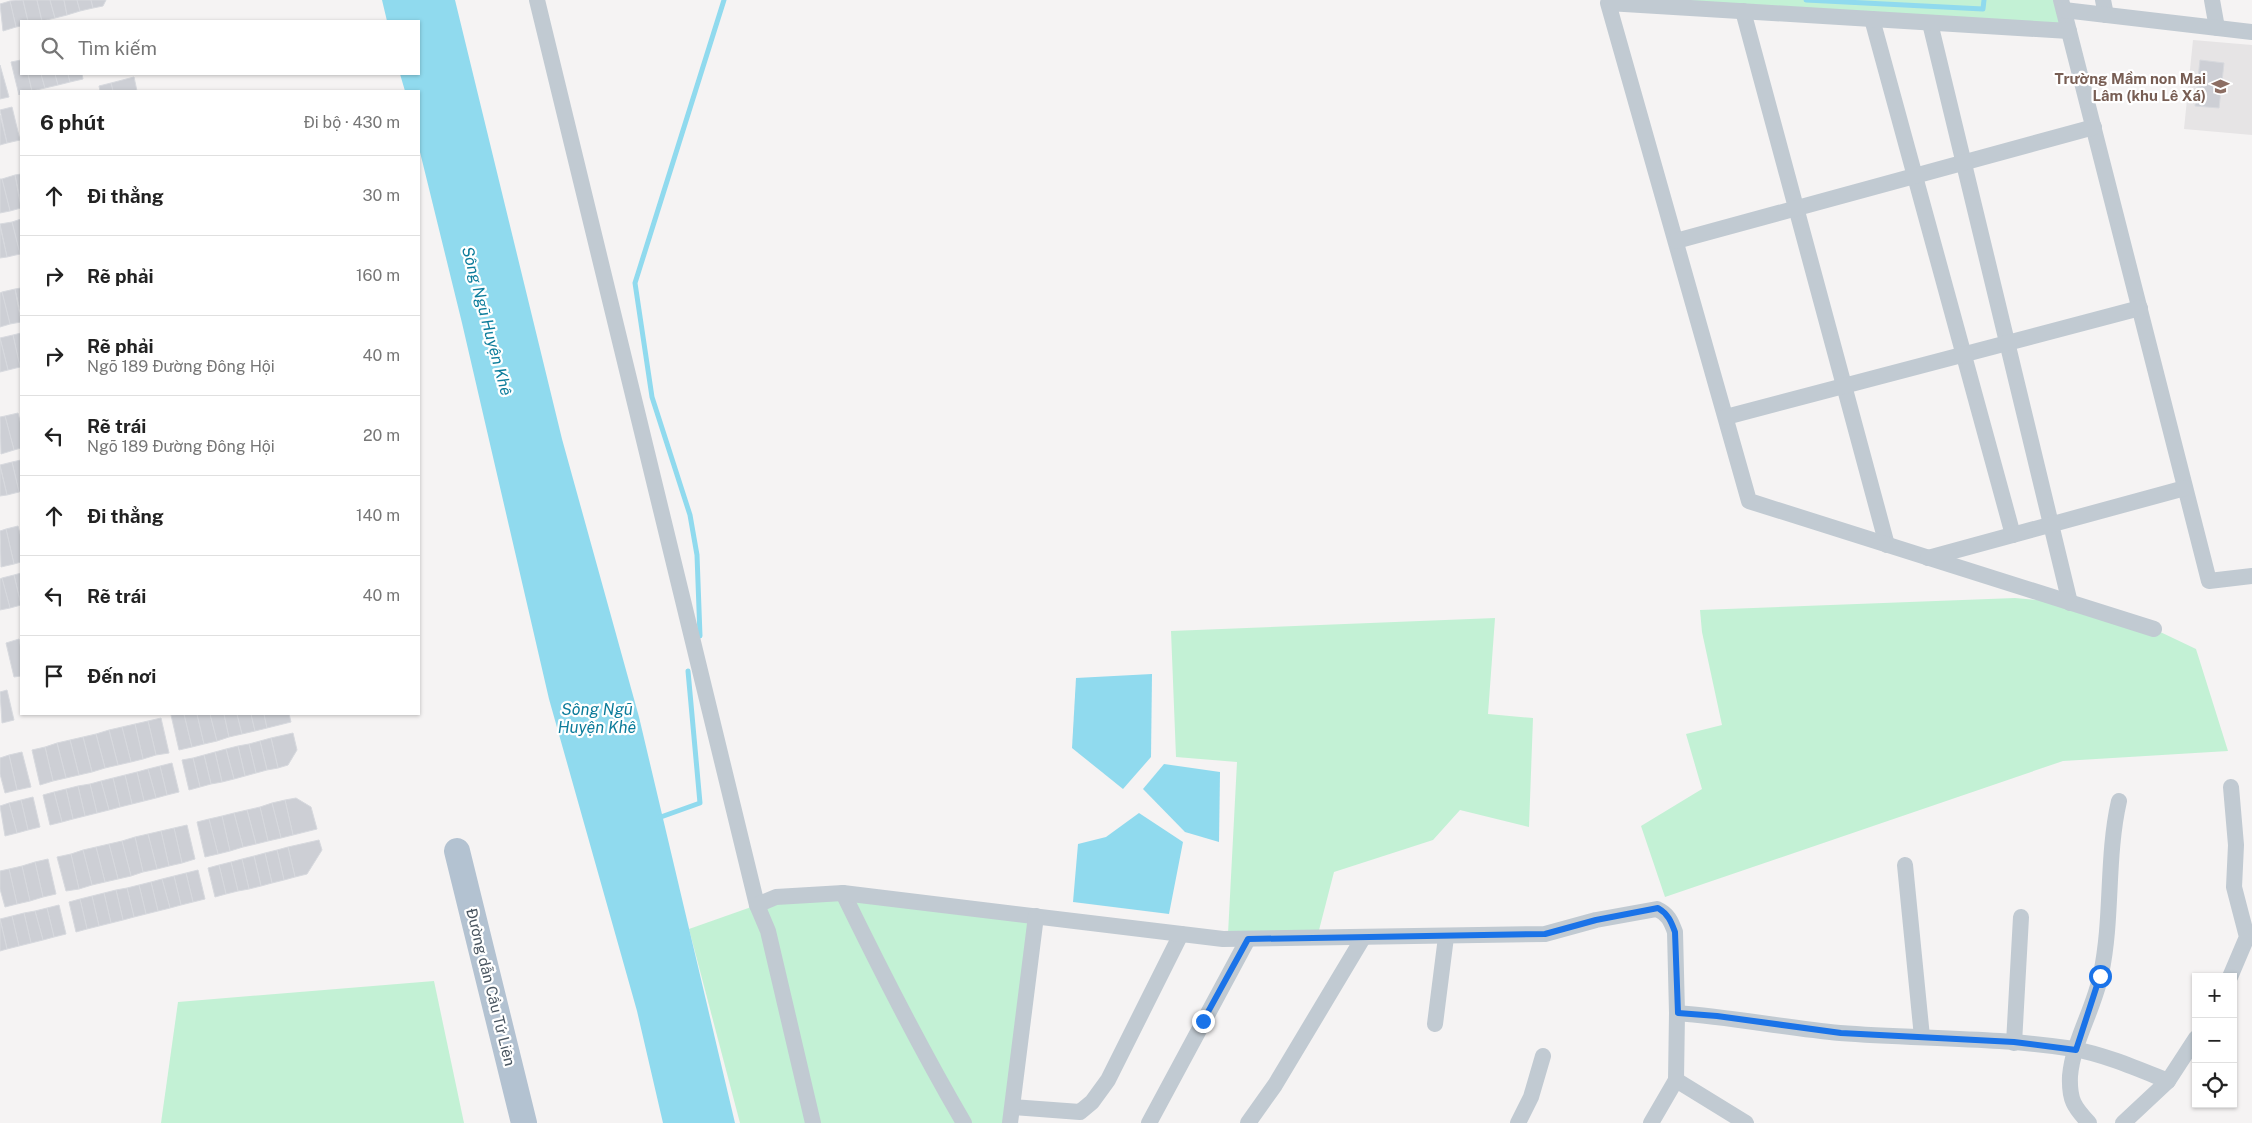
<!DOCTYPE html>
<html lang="vi">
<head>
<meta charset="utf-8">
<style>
	:root { --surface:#fff; --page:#f2f2f2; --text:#222; --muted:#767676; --line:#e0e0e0 }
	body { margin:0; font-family:"Public Sans",sans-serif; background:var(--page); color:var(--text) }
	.controls { position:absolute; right:15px; bottom:15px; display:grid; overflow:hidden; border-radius:0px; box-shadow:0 1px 4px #0004 }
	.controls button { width:45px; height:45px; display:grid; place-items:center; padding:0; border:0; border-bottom:1px solid var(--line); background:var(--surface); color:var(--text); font:25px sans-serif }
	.stop { position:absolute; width:15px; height:15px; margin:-11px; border:4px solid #1a73e8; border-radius:50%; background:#fff }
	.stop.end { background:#1a73e8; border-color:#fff; box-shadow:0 1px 5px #0008 }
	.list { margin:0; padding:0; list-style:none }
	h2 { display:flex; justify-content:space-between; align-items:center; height:65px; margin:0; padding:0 20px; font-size:21px }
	h2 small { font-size:16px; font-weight:400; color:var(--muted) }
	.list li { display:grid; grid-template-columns:32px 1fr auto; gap:15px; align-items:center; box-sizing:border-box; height:80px; padding:0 20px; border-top:1px solid var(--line) }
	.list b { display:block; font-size:19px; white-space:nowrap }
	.list p { margin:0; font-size:16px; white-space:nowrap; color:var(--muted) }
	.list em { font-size:16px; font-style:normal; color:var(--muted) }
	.icon { flex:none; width:28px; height:28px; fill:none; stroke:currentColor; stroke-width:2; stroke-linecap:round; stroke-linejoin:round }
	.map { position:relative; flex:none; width:2252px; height:1123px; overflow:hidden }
	.search { position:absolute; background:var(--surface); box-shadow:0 1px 4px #0004; left:20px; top:20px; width:400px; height:55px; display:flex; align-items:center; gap:12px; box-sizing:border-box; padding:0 18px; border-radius:0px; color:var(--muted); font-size:19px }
	.panel { position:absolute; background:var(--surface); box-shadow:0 1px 4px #0004; left:20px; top:90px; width:400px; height:625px; border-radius:0px }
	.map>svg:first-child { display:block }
	.education { fill:#e6e4e5 }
	.green { fill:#c3f1d5 }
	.water { fill:#90daee }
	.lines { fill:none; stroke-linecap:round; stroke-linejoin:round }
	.stream { stroke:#90daee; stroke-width:5 }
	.building { fill:#cdcfd5; stroke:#d7d9de }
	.minor { stroke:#c1cad2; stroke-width:16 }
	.primary { stroke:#b3c2d1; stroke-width:26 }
	.route { stroke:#1a73e8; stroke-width:6 }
	.labels { text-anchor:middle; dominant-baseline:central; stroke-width:4.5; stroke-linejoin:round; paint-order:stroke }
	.education-label { font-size:15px; font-weight:bold; fill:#785e54; stroke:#fff; text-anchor:end }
	.street-label { font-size:15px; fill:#4a5661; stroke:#fff }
	.water-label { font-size:16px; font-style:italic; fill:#0c7c9b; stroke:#fff }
</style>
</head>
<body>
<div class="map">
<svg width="2252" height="1123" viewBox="0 0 2252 1123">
	<rect width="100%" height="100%" fill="#f5f3f3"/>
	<!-- education -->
	<polygon class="education" points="2193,40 2252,45 2252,135 2184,129"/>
	<!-- green -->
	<g class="green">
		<polygon points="1608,0 2061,0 2069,31"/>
		<polygon points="2015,598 2070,603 2154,629 2196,649 2228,751 2063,761 1665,897 1641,826 1702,789 1686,734 1722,725 1702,632 1700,610"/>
		<polygon points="1495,618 1488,714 1533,718 1529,827 1460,810 1433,840 1334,872 1318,934 1228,934 1237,762 1176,757 1171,631"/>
		<polygon points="843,893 1036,916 1013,1107 1002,1123 740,1123 689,929 757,905"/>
		<polygon points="434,981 464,1123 161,1123 178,1002"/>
	</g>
	<!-- water -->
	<g class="water">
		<polygon points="382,0 455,0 562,439 639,717 735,1123 663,1123 637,1011 549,699 462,323 419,148 419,91 405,91 400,74 419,74 419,21 387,21"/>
		<polygon points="1152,674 1151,757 1123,789 1072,748 1076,678"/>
		<polygon points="1164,764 1220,772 1219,842 1185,832 1143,789"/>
		<polygon points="1139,813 1183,842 1169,914 1073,902 1078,844 1106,837"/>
	</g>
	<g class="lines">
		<!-- stream -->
		<g class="stream">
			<polyline points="1806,0 1983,9 1984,0"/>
			<polyline points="700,636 697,555 690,515 652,397 635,283 724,0"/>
			<polyline points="658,818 700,803 688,671"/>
		</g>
	</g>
	<!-- building -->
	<g class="building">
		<polygon points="23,0 28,21 21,21 21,26 16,27 10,1"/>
		<polygon points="23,0 37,0 42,21 28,21"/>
		<polygon points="37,0 50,0 55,18 42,21"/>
		<polygon points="50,0 64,0 67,15 55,18"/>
		<polygon points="64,0 77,0 80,11 67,15"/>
		<polygon points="77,0 91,0 93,8 80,11"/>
		<polygon points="91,0 106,0 103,6 93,8"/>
		<polygon points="10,1 16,27 3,31 0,4"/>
		<polygon points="21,60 21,74 28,74 32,91 21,91 19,95 11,62"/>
		<polygon points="2200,60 2224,63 2219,108 2195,106"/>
		<polygon points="0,65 9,97 0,99"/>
		<polygon points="28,74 41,74 45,88 32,91"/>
		<polygon points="41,74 55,74 58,85 45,88"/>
		<polygon points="55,74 68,74 70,82 58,85"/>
		<polygon points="68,74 82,74 83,79 70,82"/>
		<polygon points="134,77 137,91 113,91 111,83"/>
		<polygon points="111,83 113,91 100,91 99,86"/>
		<polygon points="12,107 20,140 7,143 0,110"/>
		<polygon points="0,115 7,143 0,145"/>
		<polygon points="21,174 21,203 15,175"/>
		<polygon points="15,175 21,208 10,211 2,179"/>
		<polygon points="0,179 2,179 10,211 0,213"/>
		<polygon points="21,219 21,253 20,254 12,222"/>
		<polygon points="12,222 20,254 7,257 0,224"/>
		<polygon points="0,226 7,257 0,258"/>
		<polygon points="21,288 21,314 15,289"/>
		<polygon points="15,289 21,322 10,324 2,292"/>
		<polygon points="2,292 10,324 0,327 0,293"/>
		<polygon points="21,333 21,367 20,367 13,335"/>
		<polygon points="13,335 20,367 8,370 0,338"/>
		<polygon points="0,338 8,370 0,372"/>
		<polygon points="18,413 21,425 21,448 14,450 5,416"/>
		<polygon points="5,416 14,450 1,454 0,417"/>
		<polygon points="21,460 21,491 19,492 12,462"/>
		<polygon points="12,462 19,492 7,495 0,465"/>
		<polygon points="0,466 7,495 0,496"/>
		<polygon points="18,526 21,538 21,562 14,564 6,529"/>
		<polygon points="6,529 14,564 1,567 0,531"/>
		<polygon points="21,573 21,604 14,575"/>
		<polygon points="14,575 21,605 10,608 2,578"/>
		<polygon points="2,578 10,608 0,610 0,579"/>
		<polygon points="19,639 21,650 21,676 14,677 6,643"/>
		<polygon points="7,690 14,720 2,723 0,692"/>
		<polygon points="184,714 192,747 179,750 171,715"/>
		<polygon points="184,714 197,714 204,744 192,747"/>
		<polygon points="197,714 210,714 217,741 204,744"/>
		<polygon points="210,714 224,714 229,737 217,741"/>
		<polygon points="224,714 237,714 242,734 229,737"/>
		<polygon points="237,714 251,714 255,731 242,734"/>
		<polygon points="251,714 264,714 267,728 255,731"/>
		<polygon points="264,714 289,714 291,722 267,728"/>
		<polygon points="161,718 169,753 156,755 148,721"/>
		<polygon points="148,721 156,755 143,759 135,724"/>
		<polygon points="135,724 143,759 131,762 122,727"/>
		<polygon points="122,727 131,762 118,765 109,730"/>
		<polygon points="109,730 118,765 105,768 96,734"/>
		<polygon points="293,733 297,750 288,765 278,768 271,738"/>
		<polygon points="96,734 105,768 92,772 83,737"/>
		<polygon points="83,737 92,772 79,775 70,740"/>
		<polygon points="271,738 278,768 267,770 260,741"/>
		<polygon points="70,740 79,775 66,778 57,743"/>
		<polygon points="260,741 267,770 256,773 249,744"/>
		<polygon points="57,743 66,778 53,781 45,747"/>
		<polygon points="249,744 256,773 245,776 238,746"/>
		<polygon points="238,746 245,776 234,779 226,749"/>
		<polygon points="45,747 53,781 40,785 32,750"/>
		<polygon points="226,749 234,779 222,782 215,752"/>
		<polygon points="22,752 31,787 17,790 9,755"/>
		<polygon points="215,752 222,782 211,784 204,755"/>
		<polygon points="9,755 17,790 5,793 0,774 0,758"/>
		<polygon points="204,755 211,784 200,787 193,758"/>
		<polygon points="193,758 200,787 189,790 182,760"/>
		<polygon points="172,763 179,792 167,795 160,766"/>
		<polygon points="160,766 167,795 156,798 148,769"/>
		<polygon points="148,769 156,798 144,801 137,772"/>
		<polygon points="137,772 144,801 132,804 125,775"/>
		<polygon points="125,775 132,804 120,807 113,778"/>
		<polygon points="113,778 120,807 109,810 101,781"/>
		<polygon points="101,781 109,810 97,813 90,784"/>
		<polygon points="90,784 97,813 85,816 78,786"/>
		<polygon points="78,786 85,816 73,819 66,789"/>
		<polygon points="66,789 73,819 62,822 54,792"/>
		<polygon points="54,792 62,822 50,825 43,795"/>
		<polygon points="33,797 40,827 28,830 21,800"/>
		<polygon points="296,798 311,807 317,829 293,835 285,800"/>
		<polygon points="21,800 28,830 17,833 9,803"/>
		<polygon points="285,800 293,835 281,838 272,803"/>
		<polygon points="9,803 17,833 5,836 0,806"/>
		<polygon points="272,803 281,838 268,841 260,807"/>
		<polygon points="260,807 268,841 256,844 247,810"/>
		<polygon points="247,810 256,844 243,847 234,813"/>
		<polygon points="234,813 243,847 230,851 222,816"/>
		<polygon points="222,816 230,851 218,854 209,819"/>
		<polygon points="209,819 218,854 205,857 197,822"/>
		<polygon points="187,825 195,859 182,863 174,828"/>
		<polygon points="174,828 182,863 169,866 161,831"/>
		<polygon points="161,831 169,866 157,869 148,834"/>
		<polygon points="148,834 157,869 143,872 135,837"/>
		<polygon points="135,837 143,872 131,876 122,841"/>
		<polygon points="319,840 322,850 307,874 295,877 288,847"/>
		<polygon points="122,841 131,876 118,879 109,844"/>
		<polygon points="109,844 118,879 105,882 96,847"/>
		<polygon points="96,847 105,882 92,885 83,850"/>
		<polygon points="288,847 295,877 284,880 277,850"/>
		<polygon points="83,850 92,885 79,889 71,854"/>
		<polygon points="277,850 284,880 272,883 265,853"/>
		<polygon points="265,853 272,883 261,886 254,856"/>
		<polygon points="71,854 79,889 66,891 57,857"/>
		<polygon points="254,856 261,886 249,889 242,859"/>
		<polygon points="48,859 56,894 43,897 35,862"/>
		<polygon points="242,859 249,889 238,891 231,862"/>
		<polygon points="35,862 43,897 30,901 22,866"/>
		<polygon points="231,862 238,891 226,894 219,865"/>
		<polygon points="219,865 226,894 215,897 208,868"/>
		<polygon points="22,866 30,901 17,904 9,869"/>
		<polygon points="9,869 17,904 5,907 0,889 0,871"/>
		<polygon points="198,870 205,899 193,902 186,873"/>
		<polygon points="186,873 193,902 181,905 174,876"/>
		<polygon points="174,876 181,905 170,908 162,879"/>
		<polygon points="162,879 170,908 158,911 151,882"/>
		<polygon points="151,882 158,911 146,914 139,885"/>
		<polygon points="139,885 146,914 134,917 127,888"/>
		<polygon points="127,888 134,917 123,920 116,890"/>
		<polygon points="116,890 123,920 111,923 104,893"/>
		<polygon points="104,893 111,923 99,926 92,896"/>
		<polygon points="92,896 99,926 87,929 80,899"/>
		<polygon points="80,899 87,929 76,932 69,902"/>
		<polygon points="59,905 66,934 54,937 47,908"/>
		<polygon points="47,908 54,937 43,940 35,911"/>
		<polygon points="35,911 43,940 31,943 24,913"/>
		<polygon points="24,913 31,943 19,946 12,916"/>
		<polygon points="12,916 19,946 7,949 0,919"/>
		<polygon points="0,919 7,949 0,951"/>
	</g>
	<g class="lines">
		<!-- minor -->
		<g class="minor">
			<polyline points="537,0 757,905"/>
			<polyline points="2061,0 2209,581 2252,576"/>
			<polyline points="2103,0 2106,15"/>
			<polyline points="2212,0 2217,28"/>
			<polyline points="2064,10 2252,32"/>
			<polyline points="1743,11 1887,545"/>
			<polyline points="1872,19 2013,535"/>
			<polyline points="1930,23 2070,603"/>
			<polyline points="2069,31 1608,3 1749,501 2154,629"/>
			<polyline points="1676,241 2094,127"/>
			<polyline points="1726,417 2140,308"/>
			<polyline points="1928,558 2185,488"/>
			<polyline points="1905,865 1922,1037"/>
			<path d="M843 893C881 971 920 1048 964 1123"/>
			<polyline points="2230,977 2247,937 2234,887 2236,845 2231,787"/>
			<path d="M1677 1013C1732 1017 1785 1028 1840 1033 1918 1039 1997 1037 2074 1049 2106 1055 2138 1069 2168 1081"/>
			<polyline points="1435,1024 1446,937"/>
			<polyline points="2014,1043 2021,917"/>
			<polyline points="1676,1080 1746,1123"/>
			<polyline points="1013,1107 1080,1112 1092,1102 1108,1080 1181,934"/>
			<path d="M813 1123 768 931 757 905 776 897 843 893 1223 939 1545 934 1596 920 1657 909C1668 914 1671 921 1675 932L1677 1013 1676 1080 1651 1123"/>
			<polyline points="1010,1123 1036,916"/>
			<polyline points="1149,1123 1248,939"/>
			<polyline points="1248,1123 1275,1085 1363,938"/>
			<polyline points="1518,1123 1531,1097 1543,1056"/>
			<path d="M2089 1123C2074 1107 2069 1100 2070 1076 2073 1041 2094 1009 2101 974 2113 917 2106 858 2119 801"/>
			<polyline points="2123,1123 2168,1081 2196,1038"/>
		</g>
		<!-- primary -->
		<polyline class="primary" points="457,851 524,1123"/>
	</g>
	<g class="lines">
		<!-- route -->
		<path class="route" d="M1203 1021 1248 939 1545 934 1596 920 1658 908C1668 914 1671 921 1675 932L1678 1013 1717 1016 1841 1033 2014 1042 2076 1050 2100 976"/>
	</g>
	<!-- icons -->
	<defs>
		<symbol id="school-bare" viewBox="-9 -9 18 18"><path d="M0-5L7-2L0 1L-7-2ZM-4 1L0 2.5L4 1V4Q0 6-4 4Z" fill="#8d6e63" stroke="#fff" stroke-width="2.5" paint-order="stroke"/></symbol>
	</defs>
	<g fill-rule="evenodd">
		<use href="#school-bare" x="2208" y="74" width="25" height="25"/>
	</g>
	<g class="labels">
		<!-- education labels -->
		<g class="education-label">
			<text x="2206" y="78">Trường Mầm non Mai<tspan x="2206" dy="17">Lâm (khu Lê Xá)</tspan></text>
		</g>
		<!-- street labels -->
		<g class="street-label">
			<text transform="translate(491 987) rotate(76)">Đường dẫn Cầu Tứ Liên</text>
		</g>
		<!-- water labels -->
		<g class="water-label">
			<text transform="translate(487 321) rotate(75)">Sông Ngũ Huyện Khê</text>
			<text x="597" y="709">Sông Ngũ<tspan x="597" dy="18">Huyện Khê</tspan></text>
		</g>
	</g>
</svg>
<div class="controls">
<button>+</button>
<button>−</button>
<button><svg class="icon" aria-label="locate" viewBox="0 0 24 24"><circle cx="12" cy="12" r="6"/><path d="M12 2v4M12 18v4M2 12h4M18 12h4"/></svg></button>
</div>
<div class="stop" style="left:2100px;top:976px"></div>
<div class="stop end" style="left:1203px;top:1021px"></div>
<div class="search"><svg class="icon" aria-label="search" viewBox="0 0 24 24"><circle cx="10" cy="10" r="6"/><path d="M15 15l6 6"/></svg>Tìm kiếm</div>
<section class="panel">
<h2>6 phút<small>Đi bộ · 430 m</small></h2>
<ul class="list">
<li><svg class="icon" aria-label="ahead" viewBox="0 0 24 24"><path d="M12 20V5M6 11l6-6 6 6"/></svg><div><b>Đi thẳng</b></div><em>30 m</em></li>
<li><svg class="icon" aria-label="right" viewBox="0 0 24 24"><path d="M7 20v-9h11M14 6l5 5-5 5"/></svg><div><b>Rẽ phải</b></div><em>160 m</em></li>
<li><svg class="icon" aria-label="right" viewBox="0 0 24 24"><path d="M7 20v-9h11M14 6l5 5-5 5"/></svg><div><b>Rẽ phải</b><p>Ngõ 189 Đường Đông Hội</p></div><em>40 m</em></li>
<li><svg class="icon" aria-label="left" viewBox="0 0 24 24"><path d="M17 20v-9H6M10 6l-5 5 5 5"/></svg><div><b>Rẽ trái</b><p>Ngõ 189 Đường Đông Hội</p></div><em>20 m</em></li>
<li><svg class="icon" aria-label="ahead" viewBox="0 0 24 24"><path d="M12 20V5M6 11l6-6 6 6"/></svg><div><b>Đi thẳng</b></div><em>140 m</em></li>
<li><svg class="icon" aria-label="left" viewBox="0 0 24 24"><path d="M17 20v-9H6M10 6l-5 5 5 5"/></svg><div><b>Rẽ trái</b></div><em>40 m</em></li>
<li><svg class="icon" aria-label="arrive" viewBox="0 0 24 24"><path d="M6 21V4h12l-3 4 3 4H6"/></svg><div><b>Đến nơi</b></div></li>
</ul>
</section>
</div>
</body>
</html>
